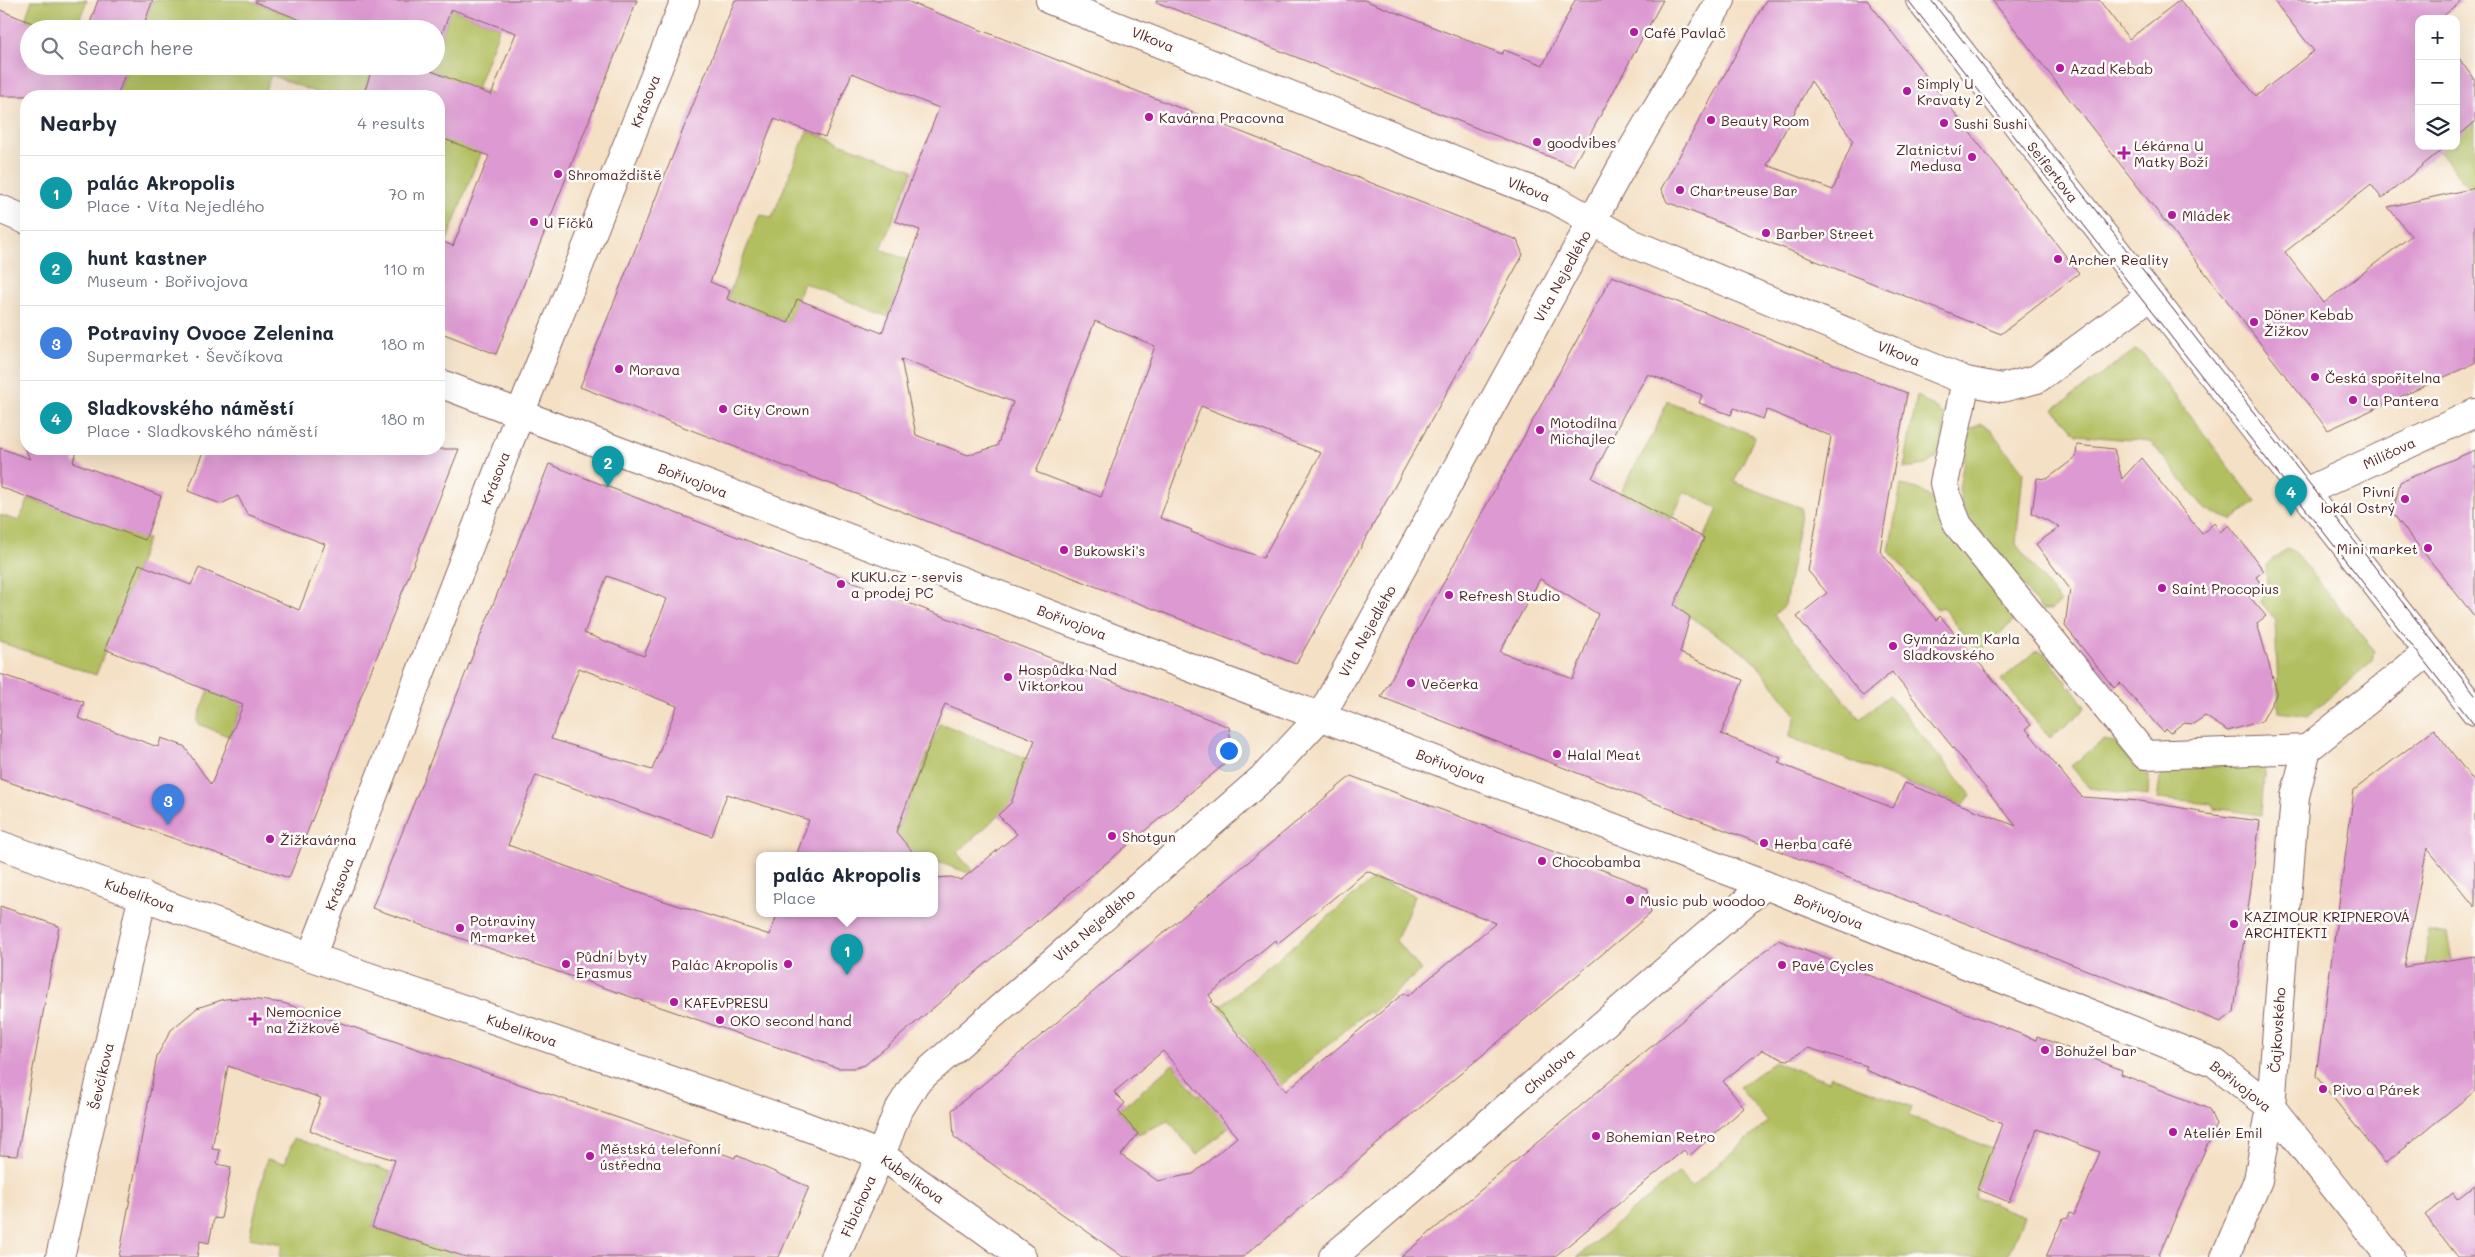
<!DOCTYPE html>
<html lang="en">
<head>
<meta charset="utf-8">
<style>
	:root { --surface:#fff; --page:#f6f6f7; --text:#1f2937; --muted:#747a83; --line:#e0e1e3; --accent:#db2777 }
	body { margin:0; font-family:Mali,sans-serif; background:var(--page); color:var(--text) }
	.controls { position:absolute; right:15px; top:15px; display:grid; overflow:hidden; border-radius:10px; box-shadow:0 5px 20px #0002 }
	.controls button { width:45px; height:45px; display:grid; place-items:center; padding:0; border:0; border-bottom:1px solid var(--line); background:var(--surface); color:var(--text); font:25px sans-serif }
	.you { position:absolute; left:1228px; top:750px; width:18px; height:18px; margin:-12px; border:4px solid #fff; border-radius:50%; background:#1a73e8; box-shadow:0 0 0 8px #1a73e833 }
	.badge { display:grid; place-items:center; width:32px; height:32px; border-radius:50%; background:var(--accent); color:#fff; font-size:16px; font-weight:700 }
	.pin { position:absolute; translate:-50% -41px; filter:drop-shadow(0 1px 2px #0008) }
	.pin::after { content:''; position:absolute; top:26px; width:18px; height:15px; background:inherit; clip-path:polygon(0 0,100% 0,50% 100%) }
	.popup { position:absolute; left:756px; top:852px; width:182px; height:65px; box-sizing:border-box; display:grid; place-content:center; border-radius:10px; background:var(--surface); filter:drop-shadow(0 1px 4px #0005); font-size:16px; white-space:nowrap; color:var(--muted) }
	.popup b { font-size:19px; color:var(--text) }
	.popup::after { content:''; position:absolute; left:50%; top:100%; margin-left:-10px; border:10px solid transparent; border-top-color:var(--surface) }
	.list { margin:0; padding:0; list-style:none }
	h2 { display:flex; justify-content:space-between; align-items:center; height:65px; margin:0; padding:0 20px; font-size:21px }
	h2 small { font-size:16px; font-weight:400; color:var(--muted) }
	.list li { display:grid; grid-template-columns:32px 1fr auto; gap:15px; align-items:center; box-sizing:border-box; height:75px; padding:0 20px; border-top:1px solid var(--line) }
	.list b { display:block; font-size:19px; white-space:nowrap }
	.list p { margin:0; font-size:16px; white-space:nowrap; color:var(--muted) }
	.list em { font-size:16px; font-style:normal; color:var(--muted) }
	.icon { flex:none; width:28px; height:28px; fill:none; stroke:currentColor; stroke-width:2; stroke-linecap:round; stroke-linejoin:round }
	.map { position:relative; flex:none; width:2475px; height:1257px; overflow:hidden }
	.search { position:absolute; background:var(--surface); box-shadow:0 5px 20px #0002; left:20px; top:20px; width:425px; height:55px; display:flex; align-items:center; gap:12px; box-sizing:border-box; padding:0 18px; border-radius:28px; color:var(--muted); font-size:19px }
	.panel { position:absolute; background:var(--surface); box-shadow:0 5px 20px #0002; left:20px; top:90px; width:425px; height:365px; border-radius:20px }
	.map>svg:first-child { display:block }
	.green { fill:#b2bf61; stroke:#7e6f46 }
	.building { fill:#dd9ad2; fill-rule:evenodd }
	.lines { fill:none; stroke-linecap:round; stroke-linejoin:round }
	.minor-casing { stroke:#866361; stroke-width:30 }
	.minor { stroke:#fff; stroke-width:28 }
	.tram { stroke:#4a1f2b; stroke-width:1 }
	.poi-dot { fill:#b5179e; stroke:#fdfcf7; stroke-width:2 }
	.labels { text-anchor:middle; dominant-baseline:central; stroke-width:5; stroke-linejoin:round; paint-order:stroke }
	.poi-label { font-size:14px; fill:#4a1f2b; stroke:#fdfcf7; text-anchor:start }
	.street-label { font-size:14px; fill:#4a1f2b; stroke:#fdfcf7 }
</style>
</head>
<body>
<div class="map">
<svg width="2475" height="1257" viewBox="0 0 2475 1257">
	<rect width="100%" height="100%" fill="#fdfcf7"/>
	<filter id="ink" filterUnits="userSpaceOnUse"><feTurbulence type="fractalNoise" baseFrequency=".02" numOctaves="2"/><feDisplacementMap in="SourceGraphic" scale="10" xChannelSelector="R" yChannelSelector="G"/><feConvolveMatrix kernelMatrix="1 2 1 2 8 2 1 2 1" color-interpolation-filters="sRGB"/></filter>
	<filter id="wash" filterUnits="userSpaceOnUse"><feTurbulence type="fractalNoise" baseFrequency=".0096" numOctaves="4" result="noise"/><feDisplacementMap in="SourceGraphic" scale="20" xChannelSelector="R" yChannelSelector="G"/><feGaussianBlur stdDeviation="1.12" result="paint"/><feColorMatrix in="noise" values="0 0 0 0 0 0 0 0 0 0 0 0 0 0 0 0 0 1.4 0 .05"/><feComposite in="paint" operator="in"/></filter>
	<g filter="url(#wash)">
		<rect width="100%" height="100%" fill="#f4e0c5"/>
		<!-- green -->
		<g class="green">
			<polygon points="32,0 87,0 76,29 47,29 25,20"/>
			<polygon points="153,0 248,0 326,29 142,29"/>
			<polygon points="451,9 500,27 477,88 501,98 446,243 439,240 439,152 464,85 429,70 430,66 436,66 436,50"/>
			<polygon points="128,66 373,66 363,96 325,96 271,75 263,96 131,96 119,92"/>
			<polygon points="2456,116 2466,129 2475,122 2475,188 2470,190 2435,146 2456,146"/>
			<polygon points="807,131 913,170 881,249 910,261 888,317 804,283 788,323 727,299 760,214 772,218"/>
			<polygon points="2135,350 2143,354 2256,502 2232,520 2206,510 2151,442 2077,435 2054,409"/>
			<polygon points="1917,395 1946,416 1940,454 1926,465 1904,468"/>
			<polygon points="1667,401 1755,436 1734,482 1802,508 1785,605 1774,615 1860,719 1889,695 1971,795 1963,805 1789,737 1796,715 1752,658 1690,617 1607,568 1674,605 1706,540 1704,538 1718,509 1685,491 1671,520 1620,493 1655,431"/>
			<polygon points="1981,424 1989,428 2023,472 2016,544 2060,602 2051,610 2042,610 1963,510 1959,489 1969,430"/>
			<polygon points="1901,485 1918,489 1936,501 1990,582 1989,587 1994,588 2014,614 2013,622 1978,652 1942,607 1937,609 1889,551"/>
			<polygon points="29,498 148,539 96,675 0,642 0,515 19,521"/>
			<polygon points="2287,548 2294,551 2375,652 2373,660 2308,716 2279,712 2275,620 2261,602 2267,584 2266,565"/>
			<polygon points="2039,651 2045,654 2067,682 2067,688 2072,688 2085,707 2082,712 2050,738 2001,680 2033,653"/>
			<polygon points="222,656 256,670 230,737 199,724 197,721"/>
			<polygon points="940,723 1028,759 1011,804 957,853 977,876 935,861 934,856 920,856 891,846"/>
			<polygon points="2104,740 2115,742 2134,766 2149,775 2148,796 2089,788 2071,766"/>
			<polygon points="2265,764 2261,815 2214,808 2212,804 2157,799 2161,773 2166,768 2181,767 2183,769 2189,765"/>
			<polygon points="1374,879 1415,895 1396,941 1421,970 1371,1014 1369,1011 1364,1014 1256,1107 1253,1105 1197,1155 1168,1121 1138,1134 1118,1111 1173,1064 1199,1096 1254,1050 1219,1007"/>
			<polygon points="2428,931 2447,934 2452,960 2420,1023"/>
			<polygon points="1774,1062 1829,1081 1831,1076 1912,1107 1909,1116 1993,1149 1974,1197 2024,1216 2007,1257 1577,1257 1679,1172 1691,1187 1768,1122 1739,1087"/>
			<polygon points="294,1138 391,1172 372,1227 466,1257 279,1257 283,1244 249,1238 267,1159 285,1163"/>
		</g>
		<g id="blocks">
			<!-- building -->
			<g class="building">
				<polygon points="98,0 153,0 142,29 88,29"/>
				<polygon points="256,0 637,0 496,354 439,332 439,240 453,246 489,156 439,137 439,96 363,96 373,66 430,66 429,70 491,95 516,33 451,9 436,50 436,29 323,29 255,2"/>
				<path d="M735 0H904L1517 240 1523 255 1296 664 580 387ZM852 73 939 108 895 221 920 230 882 333 797 299 788 323 727 299 730 290 710 282 774 119 825 137ZM1095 321 1155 346 1101 497 1036 472ZM901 359 1013 402 997 446 968 455 916 435ZM1201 406 1321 453 1263 558 1191 532 1192 530 1160 518Z"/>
				<polygon points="1157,0 1364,0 1502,54 1504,50 1543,65 1575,0 1663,0 1573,166 1156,2"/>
				<path d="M1766 0H1867L2079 273 2001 334 1667 202 1661 189ZM1811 81 1853 140 1833 190 1767 165Z"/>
				<polygon points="1992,0 2099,0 2129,39 2180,0 2256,96 2314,51 2273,0 2464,0 2439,19 2419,19 2419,146 2446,146 2382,199 2371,184 2285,252 2324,303 2411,236 2388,207 2475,188 2475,363 2328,430"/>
				<polygon points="0,10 47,29 29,29 29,66 128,66 117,96 0,96"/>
				<polygon points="2456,54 2475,81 2475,122 2456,138"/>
				<path d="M1612 276 1907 393 1880 551 1936 620 1940 616 2031 725 2026 729 2082 797 2140 801 2200 811 2199 813 2260 821 2234 1012 2221 1022 1381 697ZM1648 374 1702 395 1699 403 1731 415 1734 408 1763 419 1767 410 1831 436 1808 571 1827 593 1797 617 1863 696 1892 672 2016 826 1905 783 1893 808 1778 763 1781 758 1721 734 1743 680 1680 653 1690 617 1674 605 1704 538 1592 478 1624 414ZM1540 579 1598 614 1573 679 1500 652Z"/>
				<polygon points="2077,445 2114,449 2122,479 2141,458 2202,534 2214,523 2220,532 2229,525 2264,571 2256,577 2262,586 2249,596 2266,616 2257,623 2276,689 2276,695 2262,721 2228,731 2205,716 2193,724 2183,723 2170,733 2166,729 2163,732 2120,683 2114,688 2065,626 2070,589 2036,544 2060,527 2032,513 2037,478 2047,479 2063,467 2076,457"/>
				<polygon points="0,448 30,459 25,449 78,449 73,462 161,496 145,540 0,487"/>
				<polygon points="204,449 459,449 289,878 0,779 0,674 84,702 78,718 158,747 161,738 184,746 211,785 243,705 105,649 139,564 191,585 199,568 299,610 325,544 247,514 238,496 221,504 188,491"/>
				<polygon points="2475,450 2475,617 2393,514 2400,482"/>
				<path d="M549 464 1229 727 1233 757 865 1065 855 1068H838L372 908ZM607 576 667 599 644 656 584 633ZM579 668 677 706 652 770 551 739ZM945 704 1035 740 1011 803 998 815 1017 834 961 880 951 877 934 878V914H777L770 935 636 892 508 845 536 775 712 836 727 794 809 820 796 856H916L896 832Z"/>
				<polygon points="2434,729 2475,783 2475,907 2427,848 2404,967 2475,956 2475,1091 2385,1163 2316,1076 2354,790"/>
				<path d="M1351 776 1624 878 1648 889 1651 913 1243 1257H1123L954 1137 952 1110ZM1367 871 1496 923 1408 996 1404 993 1286 1091 1211 1002 1213 1001 1209 995 1275 940 1277 944ZM1163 1051 1237 1137 1193 1174 1158 1181 1121 1155 1138 1134 1118 1111 1125 1103 1114 1092Z"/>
				<polygon points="0,906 59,926 17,1156 0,1155"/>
				<polygon points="1778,940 2036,1040 2037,1036 2122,1070 2121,1074 2209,1109 2216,1125 2158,1257 2046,1257 2063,1218 2067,1219 2070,1213 2074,1215 2100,1152 2037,1129 2009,1202 1977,1189 2002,1124 1865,1070 1867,1066 1808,1048 1788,1060 1782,1059 1762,1050 1723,1081 1744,1108 1689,1156 1684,1150 1554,1257 1401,1257"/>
				<polygon points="242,998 283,1003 735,1158 736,1155 809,1187 779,1257 466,1257 372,1227 395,1160 341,1144 310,1130 321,1098 228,1066 212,1149 220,1150 217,1164 231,1167 221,1219 214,1218 209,1243 200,1241 197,1257 119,1257 157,1056 171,1030 197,1008 225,999"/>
				<polygon points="2475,1185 2475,1257 2458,1257 2425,1215 2453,1193 2457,1199"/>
			</g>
		</g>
	</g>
	<g filter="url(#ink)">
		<use href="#blocks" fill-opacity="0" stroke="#866361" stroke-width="1"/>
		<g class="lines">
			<defs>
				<g id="minor">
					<polyline points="1050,0 1556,200 1631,243 1966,381 2002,388 2037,379 2150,296"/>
					<polyline points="1920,0 2475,711"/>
					<polyline points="0,209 26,220"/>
					<polyline points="1966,381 1944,483 1948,500 1958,525 2145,755 2307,749"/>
					<polyline points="439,383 1765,885 2215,1063 2271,1107 2390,1257"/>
					<polyline points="2303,493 2475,413"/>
					<polyline points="0,845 311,957 802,1125 881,1155 1022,1257"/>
					<polyline points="311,957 520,414 685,0"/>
					<polyline points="60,1257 143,895"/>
					<polyline points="835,1257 881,1155 897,1113 916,1082 1266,775 1321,716 1620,170 1721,0"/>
					<polyline points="1333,1257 1765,885"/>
					<polyline points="2225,1257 2258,1180 2271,1107 2295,796 2307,749 2428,652"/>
				</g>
			</defs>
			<!-- minor casing -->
			<use href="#minor" class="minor-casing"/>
			<!-- minor -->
			<use href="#minor" class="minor"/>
			<!-- tram -->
			<g class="tram">
				<polyline points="1908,0 2475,726"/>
				<polyline points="1931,0 2475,695"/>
			</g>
		</g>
	</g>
	<!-- markers -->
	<g class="poi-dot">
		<circle cx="1634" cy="32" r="5"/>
		<circle cx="2060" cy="68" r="5"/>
		<circle cx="1907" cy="91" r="5"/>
		<circle cx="1149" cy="117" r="5"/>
		<circle cx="1711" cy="120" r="5"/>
		<circle cx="1944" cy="123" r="5"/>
		<circle cx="1537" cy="142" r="5"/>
		<path d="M2121.5 145.5h5v5h5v5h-5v5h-5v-5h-5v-5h5z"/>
		<circle cx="1972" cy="157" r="5"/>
		<circle cx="558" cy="174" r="5"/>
		<circle cx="1680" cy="190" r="5"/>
		<circle cx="2172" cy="215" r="5"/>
		<circle cx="534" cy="222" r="5"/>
		<circle cx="1766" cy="233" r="5"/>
		<circle cx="2058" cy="259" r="5"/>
		<circle cx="2254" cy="322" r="5"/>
		<circle cx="619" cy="369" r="5"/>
		<circle cx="2315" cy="377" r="5"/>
		<circle cx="2353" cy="400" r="5"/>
		<circle cx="723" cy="409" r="5"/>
		<circle cx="1540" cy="430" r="5"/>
		<circle cx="2405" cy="499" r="5"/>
		<circle cx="2428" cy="548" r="5"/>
		<circle cx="1064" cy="550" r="5"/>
		<circle cx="841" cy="584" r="5"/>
		<circle cx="2162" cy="588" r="5"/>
		<circle cx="1449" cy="595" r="5"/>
		<circle cx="1893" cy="646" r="5"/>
		<circle cx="1008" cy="677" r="5"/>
		<circle cx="1411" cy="683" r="5"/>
		<circle cx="1557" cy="754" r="5"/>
		<circle cx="1112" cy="836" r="5"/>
		<circle cx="270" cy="839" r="5"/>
		<circle cx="1764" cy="843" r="5"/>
		<circle cx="1542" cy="861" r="5"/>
		<circle cx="1630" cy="900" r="5"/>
		<circle cx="2234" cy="924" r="5"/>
		<circle cx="460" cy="928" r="5"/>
		<circle cx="566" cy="964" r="5"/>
		<circle cx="788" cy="964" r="5"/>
		<circle cx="1782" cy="965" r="5"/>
		<circle cx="674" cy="1002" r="5"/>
		<path d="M252.5 1011.5h5v5h5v5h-5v5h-5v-5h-5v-5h5z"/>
		<circle cx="720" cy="1020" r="5"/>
		<circle cx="2045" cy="1050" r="5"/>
		<circle cx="2323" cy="1089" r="5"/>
		<circle cx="2173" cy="1132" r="5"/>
		<circle cx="1596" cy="1136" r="5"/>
		<circle cx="590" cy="1156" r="5"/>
	</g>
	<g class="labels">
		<!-- poi labels -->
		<g class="poi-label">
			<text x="1644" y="32">Café Pavlač</text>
			<text x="2070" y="68">Azad Kebab</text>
			<text x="1917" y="83">Simply U<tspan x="1917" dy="16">Kravaty 2</tspan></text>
			<text x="1159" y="117">Kavárna Pracovna</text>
			<text x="1721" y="120">Beauty Room</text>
			<text x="1954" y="123">Sushi Sushi</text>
			<text x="1547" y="142">goodvibes</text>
			<text x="2134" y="145">Lékárna U<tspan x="2134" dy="16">Matky Boží</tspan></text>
			<text x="1962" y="149" text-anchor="end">Zlatnictví<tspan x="1962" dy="16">Medusa</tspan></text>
			<text x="568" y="174">Shromaždiště</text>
			<text x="1690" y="190">Chartreuse Bar</text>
			<text x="2182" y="215">Mládek</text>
			<text x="544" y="222">U Fíčků</text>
			<text x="1776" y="233">Barber Street</text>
			<text x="2068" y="259">Archer Reality</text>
			<text x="2264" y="314">Döner Kebab<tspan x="2264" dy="16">Žižkov</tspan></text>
			<text x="629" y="369">Morava</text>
			<text x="2325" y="377">Česká spořitelna</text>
			<text x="2363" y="400">La Pantera</text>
			<text x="733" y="409">City Crown</text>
			<text x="1550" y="422">Motodílna<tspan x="1550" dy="16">Michajlec</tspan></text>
			<text x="2395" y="491" text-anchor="end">Pivní<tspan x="2395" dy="16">lokál Ostrý</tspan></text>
			<text x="2418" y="548" text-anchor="end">Mini market</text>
			<text x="1074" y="550">Bukowski's</text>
			<text x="851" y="576">KUKU.cz - servis<tspan x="851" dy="16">a prodej PC</tspan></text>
			<text x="2172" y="588">Saint Procopius</text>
			<text x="1459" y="595">Refresh Studio</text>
			<text x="1903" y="638">Gymnázium Karla<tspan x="1903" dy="16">Sladkovského</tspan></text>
			<text x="1018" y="669">Hospůdka Nad<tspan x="1018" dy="16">Viktorkou</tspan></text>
			<text x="1421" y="683">Večerka</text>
			<text x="1567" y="754">Halal Meat</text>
			<text x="1122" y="836">Shotgun</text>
			<text x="280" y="839">Žižkavárna</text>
			<text x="1774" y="843">Herba café</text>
			<text x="1552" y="861">Chocobamba</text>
			<text x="1640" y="900">Music pub woodoo</text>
			<text x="2244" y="916">KAZIMOUR KRIPNEROVÁ<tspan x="2244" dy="16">ARCHITEKTI</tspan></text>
			<text x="470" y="920">Potraviny<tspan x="470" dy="16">M-market</tspan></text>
			<text x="576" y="956">Půdní byty<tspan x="576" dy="16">Erasmus</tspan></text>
			<text x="778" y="964" text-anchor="end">Palác Akropolis</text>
			<text x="1792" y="965">Pavé Cycles</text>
			<text x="684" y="1002">KAFEvPRESU</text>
			<text x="266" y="1011">Nemocnice<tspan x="266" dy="16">na Žižkově</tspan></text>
			<text x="730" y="1020">OKO second hand</text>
			<text x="2055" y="1050">Bohužel bar</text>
			<text x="2333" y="1089">Pivo a Párek</text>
			<text x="2183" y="1132">Ateliér Emil</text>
			<text x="1606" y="1136">Bohemian Retro</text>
			<text x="600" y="1148">Městská telefonní<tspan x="600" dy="16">ústředna</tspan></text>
		</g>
		<!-- street labels -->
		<g class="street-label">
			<text transform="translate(1153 39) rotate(22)">Vlkova</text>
			<text transform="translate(645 101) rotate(-68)">Krásova</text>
			<text transform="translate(2053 172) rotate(52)">Seifertova</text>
			<text transform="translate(1529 189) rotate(22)">Vlkova</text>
			<text transform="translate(1562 276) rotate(-61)">Víta Nejedlého</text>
			<text transform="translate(1899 353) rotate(22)">Vlkova</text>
			<text transform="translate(2389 453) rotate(-25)">Milíčova</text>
			<text transform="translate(495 478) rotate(-69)">Krásova</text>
			<text transform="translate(693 480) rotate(21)">Bořivojova</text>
			<text transform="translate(1072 622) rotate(21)">Bořivojova</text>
			<text transform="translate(1367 631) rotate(-61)">Víta Nejedlého</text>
			<text transform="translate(1451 766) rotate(21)">Bořivojova</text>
			<text transform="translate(339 884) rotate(-69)">Krásova</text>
			<text transform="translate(140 895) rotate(20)">Kubelíkova</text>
			<text transform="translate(1829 911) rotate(22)">Bořivojova</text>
			<text transform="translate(1094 925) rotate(-41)">Víta Nejedlého</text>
			<text transform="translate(522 1030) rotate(19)">Kubelíkova</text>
			<text transform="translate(2277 1030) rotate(-86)">Čajkovského</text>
			<text transform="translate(1549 1071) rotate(-41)">Chvalova</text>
			<text transform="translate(101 1076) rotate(-77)">Ševčíkova</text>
			<text transform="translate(2241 1086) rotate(38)">Bořivojova</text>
			<text transform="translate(913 1179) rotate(35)">Kubelíkova</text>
			<text transform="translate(858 1206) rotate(-66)">Fibichova</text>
		</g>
	</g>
</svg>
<div class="controls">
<button>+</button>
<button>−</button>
<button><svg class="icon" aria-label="layers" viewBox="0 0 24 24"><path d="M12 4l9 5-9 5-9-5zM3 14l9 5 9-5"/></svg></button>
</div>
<div class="you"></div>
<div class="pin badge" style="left:847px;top:975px;background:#0f9aa8">1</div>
<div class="popup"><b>palác Akropolis</b>Place</div>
<div class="pin badge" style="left:608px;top:487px;background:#0f9aa8">2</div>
<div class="pin badge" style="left:168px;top:825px;background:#3f7fe0">3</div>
<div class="pin badge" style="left:2291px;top:516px;background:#0f9aa8">4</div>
<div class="search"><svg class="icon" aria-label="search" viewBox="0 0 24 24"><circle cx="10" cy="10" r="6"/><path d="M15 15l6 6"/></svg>Search here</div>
<section class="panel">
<h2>Nearby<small>4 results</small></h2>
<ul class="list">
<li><span class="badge" style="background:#0f9aa8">1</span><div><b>palác Akropolis</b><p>Place · Víta Nejedlého</p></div><em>70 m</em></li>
<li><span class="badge" style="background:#0f9aa8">2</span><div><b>hunt kastner</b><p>Museum · Bořivojova</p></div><em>110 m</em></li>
<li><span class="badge" style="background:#3f7fe0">3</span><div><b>Potraviny Ovoce Zelenina</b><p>Supermarket · Ševčíkova</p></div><em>180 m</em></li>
<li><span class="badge" style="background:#0f9aa8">4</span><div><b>Sladkovského náměstí</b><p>Place · Sladkovského náměstí</p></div><em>180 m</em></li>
</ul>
</section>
</div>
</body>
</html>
